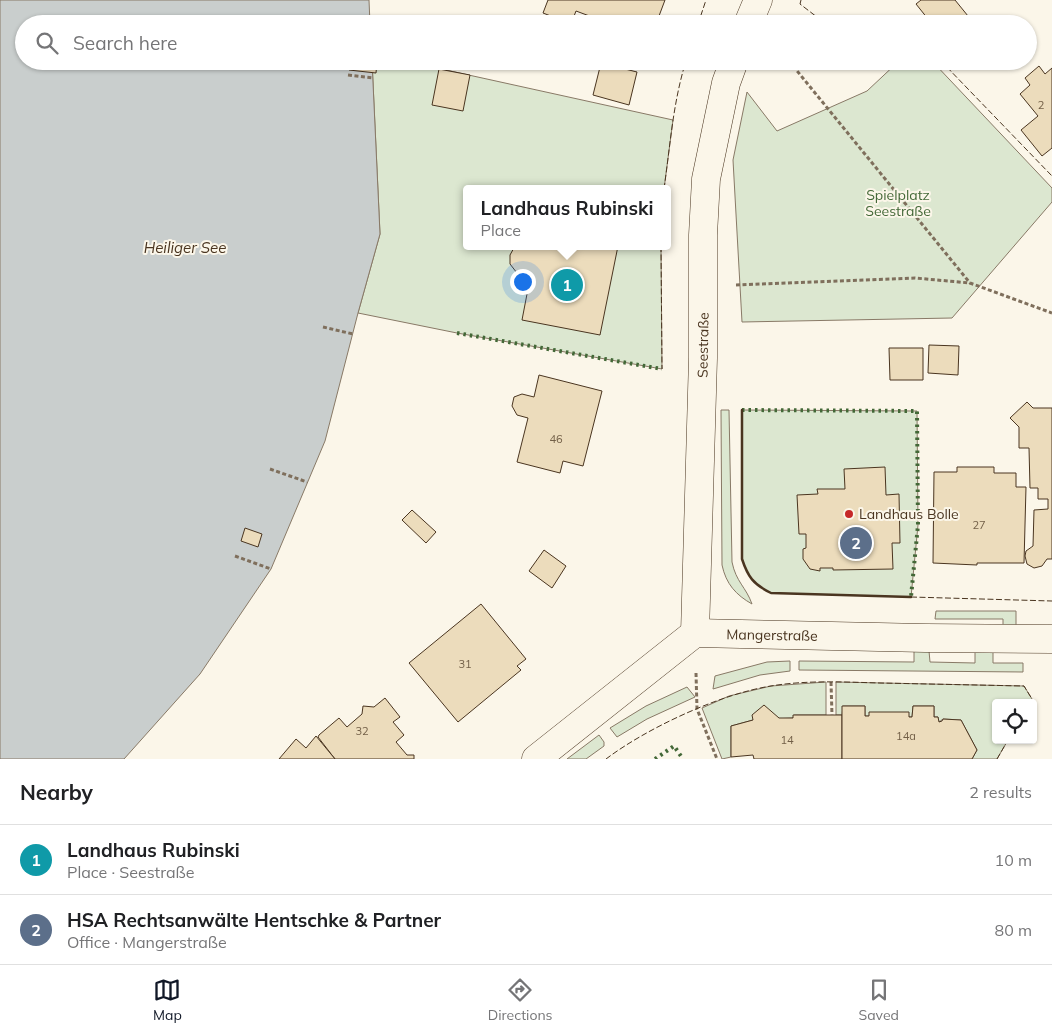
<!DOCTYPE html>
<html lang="en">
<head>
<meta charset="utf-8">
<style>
	:root { --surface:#fff; --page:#f6f6f6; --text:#202124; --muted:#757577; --line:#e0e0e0; --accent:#111827 }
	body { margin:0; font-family:Mulish,sans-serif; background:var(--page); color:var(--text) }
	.controls { position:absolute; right:15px; bottom:15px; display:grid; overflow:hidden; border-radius:5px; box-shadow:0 1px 4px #0004 }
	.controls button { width:45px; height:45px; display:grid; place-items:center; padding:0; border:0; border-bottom:1px solid var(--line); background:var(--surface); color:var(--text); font:25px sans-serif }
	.you { position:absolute; left:522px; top:281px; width:18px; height:18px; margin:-12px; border:4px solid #fff; border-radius:50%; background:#1a73e8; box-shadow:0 0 0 8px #1a73e833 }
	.badge { display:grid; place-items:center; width:32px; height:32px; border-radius:50%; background:var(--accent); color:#fff; font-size:16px; font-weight:700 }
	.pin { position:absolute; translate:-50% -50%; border:2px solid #fff; box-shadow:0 1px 5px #0006 }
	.popup { position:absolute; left:463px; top:185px; width:208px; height:65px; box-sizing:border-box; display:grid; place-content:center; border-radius:5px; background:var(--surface); filter:drop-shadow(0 1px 4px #0005); font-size:16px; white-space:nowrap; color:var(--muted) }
	.popup b { font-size:19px; color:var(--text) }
	.popup::after { content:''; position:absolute; left:50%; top:100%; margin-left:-10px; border:10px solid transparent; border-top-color:var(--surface) }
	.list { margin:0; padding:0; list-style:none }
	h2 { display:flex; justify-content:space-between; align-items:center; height:65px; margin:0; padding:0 20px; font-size:21px }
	h2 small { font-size:16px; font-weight:400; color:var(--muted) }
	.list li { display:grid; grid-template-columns:32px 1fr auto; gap:15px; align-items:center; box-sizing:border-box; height:70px; padding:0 20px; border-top:1px solid var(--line) }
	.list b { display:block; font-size:19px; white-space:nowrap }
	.list p { margin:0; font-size:16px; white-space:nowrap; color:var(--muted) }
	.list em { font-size:16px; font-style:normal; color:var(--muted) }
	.icon { flex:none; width:28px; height:28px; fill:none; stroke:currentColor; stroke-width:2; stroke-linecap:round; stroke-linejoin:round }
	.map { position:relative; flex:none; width:1052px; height:759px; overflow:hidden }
	.search { position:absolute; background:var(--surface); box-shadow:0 1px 4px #0004; left:15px; right:15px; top:15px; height:55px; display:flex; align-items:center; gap:12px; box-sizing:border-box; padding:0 18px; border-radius:28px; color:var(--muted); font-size:19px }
	.sheet { height:205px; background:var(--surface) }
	nav { display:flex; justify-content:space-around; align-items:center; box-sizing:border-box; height:70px; border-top:1px solid var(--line); background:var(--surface); font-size:14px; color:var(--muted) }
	nav a { display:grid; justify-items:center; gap:2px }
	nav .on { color:var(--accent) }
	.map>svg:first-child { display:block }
	.green { fill:#dce7d0; stroke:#887966 }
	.water { fill:#c9cecd; stroke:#887966 }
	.building { fill:#ecdcbc; stroke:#4a3520 }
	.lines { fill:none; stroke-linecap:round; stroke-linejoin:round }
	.minor-casing { stroke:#4a3520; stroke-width:29 }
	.path { stroke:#7f6f5c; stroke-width:3; stroke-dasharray:4 2.5; stroke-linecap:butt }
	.minor { stroke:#fbf6e9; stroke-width:28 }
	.hedge { stroke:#436837; stroke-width:4; stroke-dasharray:2.5 4; stroke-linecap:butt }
	.fence { stroke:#4a3520; stroke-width:1; stroke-dasharray:6 2.5; stroke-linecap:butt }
	.wall { stroke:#4a3520; stroke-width:2.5 }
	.poi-dot { fill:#c62828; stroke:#fbf6e9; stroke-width:2 }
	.labels { text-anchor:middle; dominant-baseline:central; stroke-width:4; stroke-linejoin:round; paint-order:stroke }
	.number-label { font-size:11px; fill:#725f47 }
	.park-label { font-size:14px; fill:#436837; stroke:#fbf6e9 }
	.street-label { font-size:14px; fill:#4a3520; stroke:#fbf6e9 }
	.poi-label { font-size:14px; fill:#4a3520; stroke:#fbf6e9; text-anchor:start }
	.water-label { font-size:15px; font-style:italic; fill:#4a3520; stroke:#fbf6e9 }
</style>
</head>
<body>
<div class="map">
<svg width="1052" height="759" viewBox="0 0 1052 759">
	<rect width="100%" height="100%" fill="#fbf6e9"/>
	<!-- green -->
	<g class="green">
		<polygon points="372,61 405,61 673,120 664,189 467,189 467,246 661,246 662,369 457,333 358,313 380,234"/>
		<polygon points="899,61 932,61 1052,188 1052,202 952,318 742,322 733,160 747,92 777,131 867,91"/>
		<path d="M721 410H729L732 562C736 582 746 587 752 604 736 595 726 584 722 565Z"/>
		<path d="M742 410 917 411 918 525 911 597 771 593C753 584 748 577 742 559Z"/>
		<polygon points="936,611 1016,611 1016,630 1003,630 1003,619 935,619"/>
		<polygon points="914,651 929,651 930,662 975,663 975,652 993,652 993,663 1023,663 1023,672 799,670 799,661 914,662"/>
		<polygon points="790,661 790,671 760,675 713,689 715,676 767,662"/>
		<polygon points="826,682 826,715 794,715 793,718 753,720 731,726 731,757 722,759 702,708 729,696 771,686"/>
		<polygon points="836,682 1024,686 1032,699 1030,703 996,703 996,740 1008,740 997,759 972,759 977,750 961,720 943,719 939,722 938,717 934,717 934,706 913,706 912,717 865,716 865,706 843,706 842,715 836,715"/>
		<polygon points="687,687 695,697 647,719 617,737 610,728 646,706"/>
		<polygon points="599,735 604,742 604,746 586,759 567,759"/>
	</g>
	<!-- water -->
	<polygon class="water" points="0,0 369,0 370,24 24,24 24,61 372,61 380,234 358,313 325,441 271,569 200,674 124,759 0,759"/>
	<!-- building -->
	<g class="building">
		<polygon points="548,0 665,0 656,24 611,24 576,11 571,24 543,13"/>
		<polygon points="921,0 955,0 968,16 960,24 932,24 916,4"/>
		<polygon points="350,61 377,61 376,73 349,70"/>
		<polygon points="601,63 637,72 629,105 593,95"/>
		<polygon points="1039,66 1045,74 1052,68 1052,148 1042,156 1021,130 1038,116 1020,94 1030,85 1025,78"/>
		<polygon points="439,69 470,75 463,111 432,105"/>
		<polygon points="515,246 618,246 600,335 522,320 527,294 523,294 525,277 517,273 510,264 510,255"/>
		<polygon points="929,345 959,346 958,375 928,373"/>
		<polygon points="889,348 923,348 923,380 890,380"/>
		<polygon points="539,375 602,391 583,466 563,461 560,473 517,462 528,418 517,415 512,406 514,397 522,394 534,397"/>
		<polygon points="1027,402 1033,408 1052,408 1052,559 1047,559 1042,566 1034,568 1027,564 1025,556 1026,551 1033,546 1034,510 1048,509 1048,499 1038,499 1038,488 1030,488 1029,448 1019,448 1019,427 1010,418"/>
		<polygon points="885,467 886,495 899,494 900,543 892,543 893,569 833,570 833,568 820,568 820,571 810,569 803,559 803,549 806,548 806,534 799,534 797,495 818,494 817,489 845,489 844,469"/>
		<polygon points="957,467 994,467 994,473 1016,473 1016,487 1026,487 1024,563 977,563 977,565 933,563 934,472 957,472"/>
		<polygon points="412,510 436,532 426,543 402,520"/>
		<polygon points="245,528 262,534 258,547 241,541"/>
		<polygon points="544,550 566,566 552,588 529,571"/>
		<polygon points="481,604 526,659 517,666 521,670 458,722 409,663"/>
		<polygon points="385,698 400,717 393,722 404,735 396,742 407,755 414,755 414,759 335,759 318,737 319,735 339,718 347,727 362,714 363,706 374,707"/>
		<polygon points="764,705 779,718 793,718 793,715 842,715 842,759 754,759 753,755 731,757 731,726 753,720 752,715"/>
		<polygon points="842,706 865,706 865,716 869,716 869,712 909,712 909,717 912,717 913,706 934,706 934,717 938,717 939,722 942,721 943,719 961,720 977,750 972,759 842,759"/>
		<polygon points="316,736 335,759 279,759 296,739 306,748"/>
	</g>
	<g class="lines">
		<defs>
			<g id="minor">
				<polyline points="748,24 758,0"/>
				<polyline points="695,633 703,358 703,235 706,179 726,83 734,61"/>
				<polyline points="536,759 695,633 925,638 1052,639"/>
			</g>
		</defs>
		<!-- minor casing -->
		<use href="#minor" class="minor-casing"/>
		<!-- path -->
		<g class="path">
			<polyline points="789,61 970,283 1052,313"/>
			<polyline points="348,75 373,78"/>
			<polyline points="736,285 915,278 970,283"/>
			<polyline points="323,327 353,334"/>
			<polyline points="270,469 307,482"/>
			<polyline points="235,556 271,569"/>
			<polyline points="696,673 697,709 717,759"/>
			<polyline points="831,682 832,715"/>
		</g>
		<!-- minor -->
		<use href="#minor" class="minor"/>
		<!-- hedge -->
		<g class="hedge">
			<polyline points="457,333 662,369"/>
			<polyline points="742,410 917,411 918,525 911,597"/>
			<polyline points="655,759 674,746 683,759"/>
		</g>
		<!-- fence -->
		<g class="fence">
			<polyline points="801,0 800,4 826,24"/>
			<polyline points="698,24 706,0"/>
			<polyline points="876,61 886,69 893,61"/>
			<polyline points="941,61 1052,176"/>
			<path d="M664 189C670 147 673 102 686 61"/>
			<polyline points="661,246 662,369"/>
			<polyline points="911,597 1052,601"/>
			<path d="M606 759C647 728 720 694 771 686 806 680 844 682 880 683 928 684 976 685 1024 686L1032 699 1030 703"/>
			<polyline points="997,759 1008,740"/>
		</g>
		<!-- wall -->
		<path class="wall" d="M742 410V559C748 577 753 584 771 593L911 597"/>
	</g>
	<!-- markers -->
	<circle class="poi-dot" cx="849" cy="514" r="5"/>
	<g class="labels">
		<!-- number labels -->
		<g class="number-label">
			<text x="1041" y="105">2</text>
			<text x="556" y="439">46</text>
			<text x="979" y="525">27</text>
			<text x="465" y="664">31</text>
			<text x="362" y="731">32</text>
			<text x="906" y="736">14a</text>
			<text x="787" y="740">14</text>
		</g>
		<!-- park labels -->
		<g class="park-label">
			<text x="898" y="195">Spielplatz<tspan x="898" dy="16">Seestraße</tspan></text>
		</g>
		<!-- street labels -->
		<g class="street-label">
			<text transform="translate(703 345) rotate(-89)">Seestraße</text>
			<text transform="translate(772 635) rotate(1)">Mangerstraße</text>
		</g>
		<!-- poi labels -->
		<g class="poi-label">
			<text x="859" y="514">Landhaus Bolle</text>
		</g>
		<!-- water labels -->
		<g class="water-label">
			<text x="185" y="247">Heiliger See</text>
		</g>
	</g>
</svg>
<div class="controls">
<button><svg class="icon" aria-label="locate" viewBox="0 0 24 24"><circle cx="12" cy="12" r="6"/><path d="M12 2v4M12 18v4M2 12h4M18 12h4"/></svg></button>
</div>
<div class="you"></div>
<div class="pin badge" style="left:567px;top:285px;background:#0f9aa8">1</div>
<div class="popup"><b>Landhaus Rubinski</b>Place</div>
<div class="pin badge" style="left:856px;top:543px;background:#5c6f8a">2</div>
<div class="search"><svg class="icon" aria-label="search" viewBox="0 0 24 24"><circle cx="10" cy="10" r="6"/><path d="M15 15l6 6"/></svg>Search here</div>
</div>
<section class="sheet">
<h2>Nearby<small>2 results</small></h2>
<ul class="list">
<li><span class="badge" style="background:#0f9aa8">1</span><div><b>Landhaus Rubinski</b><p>Place · Seestraße</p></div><em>10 m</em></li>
<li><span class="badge" style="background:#5c6f8a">2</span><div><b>HSA Rechtsanwälte Hentschke &amp; Partner</b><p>Office · Mangerstraße</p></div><em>80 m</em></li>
</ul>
</section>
<nav>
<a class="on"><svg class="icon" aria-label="map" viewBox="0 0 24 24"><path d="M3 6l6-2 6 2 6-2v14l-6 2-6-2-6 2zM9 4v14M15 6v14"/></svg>Map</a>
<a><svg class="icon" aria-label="directions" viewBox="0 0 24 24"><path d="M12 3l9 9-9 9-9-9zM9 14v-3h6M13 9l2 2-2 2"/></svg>Directions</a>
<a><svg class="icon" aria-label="saved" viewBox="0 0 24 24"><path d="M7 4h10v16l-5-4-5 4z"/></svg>Saved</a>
</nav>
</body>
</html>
